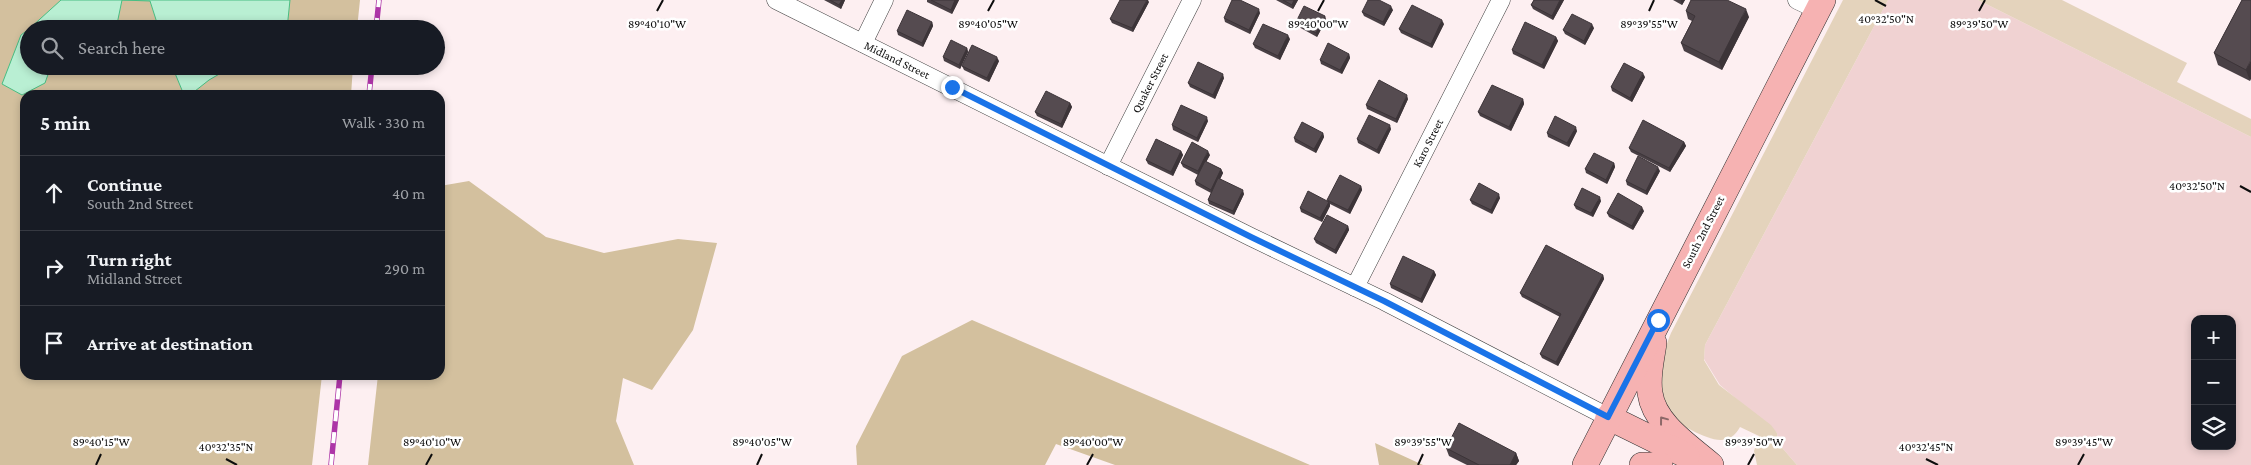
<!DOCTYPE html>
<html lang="en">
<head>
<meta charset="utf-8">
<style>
	:root { --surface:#171b24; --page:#242831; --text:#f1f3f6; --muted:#9ea1a6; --line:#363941 }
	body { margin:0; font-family:"Crimson Pro",serif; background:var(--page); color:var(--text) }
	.controls { position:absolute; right:15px; bottom:15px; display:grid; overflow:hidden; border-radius:10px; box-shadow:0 2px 8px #0003 }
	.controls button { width:45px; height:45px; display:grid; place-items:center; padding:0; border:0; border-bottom:1px solid var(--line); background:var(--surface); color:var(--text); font:25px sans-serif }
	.stop { position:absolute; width:15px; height:15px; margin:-11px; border:4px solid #1a73e8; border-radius:50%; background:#fff }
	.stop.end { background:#1a73e8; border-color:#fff; box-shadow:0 1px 5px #0008 }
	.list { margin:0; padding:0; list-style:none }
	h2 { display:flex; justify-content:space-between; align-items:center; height:65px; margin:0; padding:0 20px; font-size:21px }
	h2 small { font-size:16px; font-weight:400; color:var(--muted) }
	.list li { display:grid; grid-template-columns:32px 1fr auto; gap:15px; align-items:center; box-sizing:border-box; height:75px; padding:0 20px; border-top:1px solid var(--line) }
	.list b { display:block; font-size:19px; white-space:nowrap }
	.list p { margin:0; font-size:16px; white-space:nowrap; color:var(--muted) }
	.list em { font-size:16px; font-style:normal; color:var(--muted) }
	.icon { flex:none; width:28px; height:28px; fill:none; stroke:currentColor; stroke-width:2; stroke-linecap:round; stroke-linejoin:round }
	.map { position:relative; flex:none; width:2251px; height:465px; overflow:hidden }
	.search { position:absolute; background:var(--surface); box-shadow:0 2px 8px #0003; left:20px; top:20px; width:425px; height:55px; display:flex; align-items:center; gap:12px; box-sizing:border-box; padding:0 18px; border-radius:28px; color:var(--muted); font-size:19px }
	.panel { position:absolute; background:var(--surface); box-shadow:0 2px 8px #0003; left:20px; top:90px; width:425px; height:290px; border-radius:15px }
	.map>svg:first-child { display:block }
	.farmland { fill:#f0d2d2; fill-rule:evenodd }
	.green { fill:#e4d3bc }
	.forest { fill:#d3c09e }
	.water { fill:#b9efd3; stroke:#49be83 }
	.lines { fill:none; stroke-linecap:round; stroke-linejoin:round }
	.street-casing { stroke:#404040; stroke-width:19 }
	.secondary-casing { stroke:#2f2f2f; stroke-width:26 }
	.street { stroke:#fff; stroke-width:18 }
	.secondary { stroke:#f6b2b2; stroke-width:25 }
	.rail-casing { stroke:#ad35a7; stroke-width:5.5 }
	.rail { stroke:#fff; stroke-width:4; stroke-dasharray:11; stroke-linecap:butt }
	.wall { fill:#494045 }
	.shaded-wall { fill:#3c3438 }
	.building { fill:#554b50; stroke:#3c3438 }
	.oneway { stroke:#8d6868 }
	.route { stroke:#1a73e8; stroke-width:6 }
	.ticks { fill:none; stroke:#0d0d0d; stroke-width:2 }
	.labels { text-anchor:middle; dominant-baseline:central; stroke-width:5; stroke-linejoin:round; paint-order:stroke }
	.street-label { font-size:12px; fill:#0d0d0d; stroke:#fff }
	.ticks-label { font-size:12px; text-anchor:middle; fill:#0d0d0d; stroke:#fff; stroke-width:5; stroke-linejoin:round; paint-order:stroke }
</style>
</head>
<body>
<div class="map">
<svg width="2251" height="465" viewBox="0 0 2251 465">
	<rect width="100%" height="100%" fill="#fdeff1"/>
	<!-- farmland -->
	<path class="farmland" d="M1888 0H1978L2251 137V465H1797L1778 443 1777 433 1720 385 1704 359 1705 345ZM2195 319H2232V446H2195Z"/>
	<!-- green -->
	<g class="green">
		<path d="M1843 0H1888L1705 345 1704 360 1719 385 1771 425 1777 433 1778 443 1797 465H1757L1754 451 1759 436 1740 427C1729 448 1710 439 1693 431 1686 427 1679 424 1674 418 1669 412 1663 401 1661 394 1657 375 1664 350 1671 333Z"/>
		<polygon points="1978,0 2062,0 2187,63 2177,82 2251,119 2251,137"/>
	</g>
	<!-- forest -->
	<g class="forest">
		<polygon points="0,0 360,0 357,29 29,29 29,66 353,66 351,95 25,95 25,375 322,375 312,465 0,465"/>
		<polygon points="469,181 546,237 604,253 678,239 717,243 693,330 652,390 623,378 616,421 634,465 368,465 378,375 440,375 440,186"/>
		<polygon points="972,320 1310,465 1115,465 1056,444 1045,465 857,465 856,446 902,356"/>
		<polygon points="1375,443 1423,465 1379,465"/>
	</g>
	<!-- water -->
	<g class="water">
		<polygon points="61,0 290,0 287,29 159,29 150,1 122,0 116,29 29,29"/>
		<polygon points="29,29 29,66 51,66 45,83 22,95 2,84 21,35"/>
		<polygon points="172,66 233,66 209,80 190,95 184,95"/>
	</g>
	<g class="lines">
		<defs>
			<g id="street">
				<polyline points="776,0 1251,237 1384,301 1608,417"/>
				<polyline points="1797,0 1818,10"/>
				<polyline points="863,43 884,0"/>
				<polyline points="1108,166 1192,0"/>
				<polyline points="1355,287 1501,0"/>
			</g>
			<g id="secondary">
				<path d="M1654 343C1652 359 1647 376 1650 393 1654 424 1689 446 1711 465"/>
				<polyline points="1608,417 1687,456"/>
				<polyline points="1585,465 1823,0"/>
				<polyline points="1642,465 1660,465"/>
			</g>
		</defs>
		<!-- street casing -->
		<use href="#street" class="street-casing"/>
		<!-- secondary casing -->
		<use href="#secondary" class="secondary-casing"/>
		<!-- street -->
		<use href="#street" class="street"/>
		<!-- secondary -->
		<use href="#secondary" class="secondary"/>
		<defs>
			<g id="rail">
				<polyline points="376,29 379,0"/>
				<polyline points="369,95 372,66"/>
				<polyline points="331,465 340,375"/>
			</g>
		</defs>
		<!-- rail casing -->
		<use href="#rail" class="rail-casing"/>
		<!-- rail -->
		<use href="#rail" class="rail"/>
	</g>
	<!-- wall -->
	<g class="wall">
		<polygon points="824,0 845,0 841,9"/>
		<polygon points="927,0 959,0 952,14 927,2"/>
		<polygon points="1276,0 1298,0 1293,9"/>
		<polygon points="1534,0 1564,0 1553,20 1533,9 1531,5"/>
		<polygon points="1673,0 1685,0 1682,5"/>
		<polygon points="2242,0 2250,81 2218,65 2214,53"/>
		<polygon points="1149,2 1133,32 1112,23 1110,19"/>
		<polygon points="1393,10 1384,26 1364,16 1362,12"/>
		<polygon points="1686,11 1749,17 1722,70 1684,51 1681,43 1692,21 1688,19"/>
		<polygon points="1260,13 1250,34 1225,22 1224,18"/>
		<polygon points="1325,16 1326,20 1317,37 1297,26 1296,22"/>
		<polygon points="932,22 933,26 923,47 898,35 897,31"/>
		<polygon points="1444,24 1432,48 1401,33 1399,29"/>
		<polygon points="1594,28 1585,45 1565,34 1563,30"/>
		<polygon points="1556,37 1558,41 1544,69 1513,54 1512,50"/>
		<polygon points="1290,39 1280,60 1255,48 1253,44"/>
		<polygon points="967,48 968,52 960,69 944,61 943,57"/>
		<polygon points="1349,54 1350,58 1342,74 1321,64 1320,60"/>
		<polygon points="999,61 989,82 964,70 962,66"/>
		<polygon points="1645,77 1632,102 1612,91 1611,87"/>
		<polygon points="1224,78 1215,99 1190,87 1188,83"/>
		<polygon points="1408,99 1397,123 1367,109 1366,105"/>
		<polygon points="1523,99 1524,104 1511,131 1480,116 1478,112"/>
		<polygon points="1070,103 1072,107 1062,128 1037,116 1035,112"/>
		<polygon points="1208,121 1198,142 1173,130 1172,125"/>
		<polygon points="1391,129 1379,154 1358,143 1357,139"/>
		<polygon points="1577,131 1569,147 1548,137 1547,133"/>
		<polygon points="1323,133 1324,137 1316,153 1295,142 1294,138"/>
		<polygon points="1684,142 1686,146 1670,172 1631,152 1629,148"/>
		<polygon points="1181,151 1183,155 1173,176 1148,164 1146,160"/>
		<polygon points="1210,155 1206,162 1221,169 1223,173 1220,179 1244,194 1234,215 1209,204 1208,200 1211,193 1196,185 1195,181 1198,175 1183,167 1181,163"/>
		<polygon points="1614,163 1615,167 1607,184 1586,173 1585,169"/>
		<polygon points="1660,171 1647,195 1627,185 1626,181"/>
		<polygon points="1361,186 1362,190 1350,214 1330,204 1330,206 1322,222 1301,212 1300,208 1328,201 1327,200"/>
		<polygon points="1500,198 1492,214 1472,204 1470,200"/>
		<polygon points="1601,201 1593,217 1576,209 1574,205"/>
		<polygon points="1644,211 1633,230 1609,217 1607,213"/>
		<polygon points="1348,226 1349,230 1336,254 1316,243 1314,239"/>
		<polygon points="1434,271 1436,275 1422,303 1391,288 1390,284"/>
		<polygon points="1603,275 1604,279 1558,366 1542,358 1540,354 1560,317 1522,297 1520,293"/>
		<polygon points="1446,448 1516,453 1519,461 1516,465 1467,465 1449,456"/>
	</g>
	<!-- shaded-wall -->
	<g class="shaded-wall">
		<polygon points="842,0 845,0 841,9 839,5"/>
		<polygon points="955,0 959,0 952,14 951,10"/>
		<polygon points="1147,0 1148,0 1149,2 1133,32 1132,28"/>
		<polygon points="1294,0 1298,0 1293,9 1292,5"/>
		<polygon points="1560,0 1564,0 1553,20 1552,16"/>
		<polygon points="1681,0 1685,0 1682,5 1681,1"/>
		<polygon points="1391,6 1393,10 1384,26 1383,22"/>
		<polygon points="1259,9 1260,13 1250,34 1249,30"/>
		<polygon points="1746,9 1749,17 1722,70 1719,62"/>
		<polygon points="1325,16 1326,20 1317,37 1316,33"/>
		<polygon points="1442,20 1444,24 1432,48 1431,44"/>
		<polygon points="932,22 933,26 923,47 922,43"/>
		<polygon points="1592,24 1594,28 1585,45 1584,41"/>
		<polygon points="1288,35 1290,39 1280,60 1278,56"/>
		<polygon points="1556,37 1558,41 1544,69 1542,65"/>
		<polygon points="967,48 968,52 960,69 959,65"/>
		<polygon points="1349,54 1350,58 1342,74 1340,70"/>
		<polygon points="997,57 999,61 989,82 987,78"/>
		<polygon points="2251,60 2251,79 2250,81 2246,70"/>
		<polygon points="1643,73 1645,77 1632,102 1630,98"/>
		<polygon points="1223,74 1224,78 1215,99 1213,95"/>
		<polygon points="1407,95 1408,99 1397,123 1396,119"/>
		<polygon points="1523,99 1524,104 1511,131 1509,127"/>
		<polygon points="1070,103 1072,107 1062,128 1061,124"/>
		<polygon points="1207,117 1208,121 1198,142 1197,138"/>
		<polygon points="1390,125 1391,129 1379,154 1377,150"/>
		<polygon points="1576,127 1577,131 1569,147 1567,143"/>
		<polygon points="1323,133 1324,137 1316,153 1314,149"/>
		<polygon points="1684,142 1686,146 1670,172 1669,168"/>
		<polygon points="1181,151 1183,155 1173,176 1171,172"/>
		<polygon points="1208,151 1210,155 1199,175 1198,171"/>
		<polygon points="1614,163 1615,167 1607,184 1606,180"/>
		<polygon points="1658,167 1660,171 1647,195 1646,191"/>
		<polygon points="1221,169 1223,173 1213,194 1211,190"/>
		<polygon points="1361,186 1362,190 1350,214 1348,210"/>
		<polygon points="1243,190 1244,194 1234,215 1233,211"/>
		<polygon points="1499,194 1500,198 1492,214 1491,210"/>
		<polygon points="1600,197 1601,201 1593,217 1591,213"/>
		<polygon points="1329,202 1330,206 1322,222 1320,218"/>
		<polygon points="1642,207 1644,211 1633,230 1632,226"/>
		<polygon points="1348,226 1349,230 1336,254 1335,250"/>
		<polygon points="1434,271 1436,275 1422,303 1421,299"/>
		<polygon points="1603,275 1604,279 1558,366 1556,362"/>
		<polygon points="1516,453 1519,461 1516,465 1510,465"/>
	</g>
	<!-- building -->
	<g class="building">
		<polygon points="830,0 842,0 839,5"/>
		<polygon points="931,0 955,0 951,10"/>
		<polygon points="1120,0 1147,0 1132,28 1110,19"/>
		<polygon points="1232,0 1240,0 1259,9 1249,30 1224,18"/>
		<polygon points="1283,0 1294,0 1292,5"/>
		<polygon points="1368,0 1379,0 1391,6 1383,22 1362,12"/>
		<polygon points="1534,0 1560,0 1552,16 1531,5"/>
		<polygon points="1691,0 1727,0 1746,9 1719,62 1681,43 1695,16 1686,11"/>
		<polygon points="2242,0 2251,0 2251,60 2246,70 2214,53"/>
		<polygon points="1412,5 1442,20 1431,44 1399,29"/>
		<polygon points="1304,6 1325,16 1316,33 1296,22"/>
		<polygon points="907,10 932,22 922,43 897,31"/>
		<polygon points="1572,14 1592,24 1584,41 1563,30"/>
		<polygon points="1525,22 1556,37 1542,65 1512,50"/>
		<polygon points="1263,24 1288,35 1278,56 1253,44"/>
		<polygon points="951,40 967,48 959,65 943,57"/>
		<polygon points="1328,43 1349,54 1340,70 1320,60"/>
		<polygon points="972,45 997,57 987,78 962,66"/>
		<polygon points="1198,62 1223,74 1213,95 1188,83"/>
		<polygon points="1624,63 1643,73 1630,98 1611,87"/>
		<polygon points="1379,80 1407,95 1396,119 1366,105"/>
		<polygon points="1492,85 1523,99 1509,127 1478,112"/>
		<polygon points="1046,91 1070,103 1061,124 1035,112"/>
		<polygon points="1181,105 1207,117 1197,138 1172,125"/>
		<polygon points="1369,115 1390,125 1377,150 1357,139"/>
		<polygon points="1555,116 1576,127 1567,143 1547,133"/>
		<polygon points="1643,120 1684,142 1669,168 1629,148"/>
		<polygon points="1302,122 1323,133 1314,149 1294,138"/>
		<polygon points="1156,139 1181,151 1171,172 1146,160"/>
		<polygon points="1192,142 1208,151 1198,171 1181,163"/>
		<polygon points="1594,153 1614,163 1606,180 1585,169"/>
		<polygon points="1638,156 1658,167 1646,191 1626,181"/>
		<polygon points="1205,161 1221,169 1211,190 1195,181"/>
		<polygon points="1340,175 1361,186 1348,210 1327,200"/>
		<polygon points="1218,178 1243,190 1233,211 1208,200"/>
		<polygon points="1479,183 1499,194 1491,210 1470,200"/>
		<polygon points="1582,188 1600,197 1591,213 1574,205"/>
		<polygon points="1308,191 1329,202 1320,218 1300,208"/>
		<polygon points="1618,193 1642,207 1632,226 1607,213"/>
		<polygon points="1327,215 1348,226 1335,250 1314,239"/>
		<polygon points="1546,245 1603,275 1556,362 1540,354 1561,314 1520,293"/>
		<polygon points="1403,256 1434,271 1421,299 1390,284"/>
		<polygon points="1459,423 1516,453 1510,465 1479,465 1446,448"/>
	</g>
	<!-- one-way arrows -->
	<defs><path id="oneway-chevron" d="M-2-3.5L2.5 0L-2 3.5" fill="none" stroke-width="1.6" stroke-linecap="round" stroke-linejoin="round" transform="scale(1.25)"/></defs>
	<use class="oneway" href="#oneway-chevron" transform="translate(1663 420) rotate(-127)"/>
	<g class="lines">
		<!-- route -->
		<polyline class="route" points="952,87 1251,237 1384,301 1608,417 1658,320"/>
	</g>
	<!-- ticks -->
	<path class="ticks" d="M1875 0 1886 6M657 11 663 0M988 11 994 0M1318 11 1324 0M1649 11 1654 0M1979 11 1985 0M2240 186 2251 192M226 459 237 465M1926 459 1938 465M96 465 101 454M426 465 432 454M757 465 762 454M1087 465 1093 454M1418 465 1423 454M1748 465 1754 454M2078 465 2084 454"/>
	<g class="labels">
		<!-- street labels -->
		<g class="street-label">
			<text transform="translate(897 60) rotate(26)">Midland Street</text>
			<text transform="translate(1150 83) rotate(-63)">Quaker Street</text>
			<text transform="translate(1428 143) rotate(-63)">Karo Street</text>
			<text transform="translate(1703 232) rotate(-63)">South 2nd Street</text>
		</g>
	</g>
	<g class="ticks-label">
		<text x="1886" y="23">40°32'50"N</text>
		<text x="657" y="28">89°40'10"W</text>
		<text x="988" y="28">89°40'05"W</text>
		<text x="1318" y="28">89°40'00"W</text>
		<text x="1649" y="28">89°39'55"W</text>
		<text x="1979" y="28">89°39'50"W</text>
		<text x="2197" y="190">40°32'50"N</text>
		<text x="101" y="446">89°40'15"W</text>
		<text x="432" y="446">89°40'10"W</text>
		<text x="762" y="446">89°40'05"W</text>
		<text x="1093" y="446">89°40'00"W</text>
		<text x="1423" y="446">89°39'55"W</text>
		<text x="1754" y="446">89°39'50"W</text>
		<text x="2084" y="446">89°39'45"W</text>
		<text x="226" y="451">40°32'35"N</text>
		<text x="1926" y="451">40°32'45"N</text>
	</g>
</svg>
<div class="controls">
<button>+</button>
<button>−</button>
<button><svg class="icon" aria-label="layers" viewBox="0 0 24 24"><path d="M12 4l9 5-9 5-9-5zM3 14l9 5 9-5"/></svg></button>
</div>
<div class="stop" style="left:1658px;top:320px"></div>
<div class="stop end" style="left:952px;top:87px"></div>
<div class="search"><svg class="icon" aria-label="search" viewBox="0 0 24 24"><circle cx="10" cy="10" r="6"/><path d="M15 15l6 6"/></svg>Search here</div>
<section class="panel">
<h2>5 min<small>Walk · 330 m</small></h2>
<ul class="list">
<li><svg class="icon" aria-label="ahead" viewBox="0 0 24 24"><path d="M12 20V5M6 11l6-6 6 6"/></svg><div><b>Continue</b><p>South 2nd Street</p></div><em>40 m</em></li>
<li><svg class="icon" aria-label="right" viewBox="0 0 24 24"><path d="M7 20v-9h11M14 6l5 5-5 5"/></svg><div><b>Turn right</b><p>Midland Street</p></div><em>290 m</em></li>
<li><svg class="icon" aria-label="arrive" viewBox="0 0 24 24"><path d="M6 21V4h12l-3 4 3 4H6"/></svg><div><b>Arrive at destination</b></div></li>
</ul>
</section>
</div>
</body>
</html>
